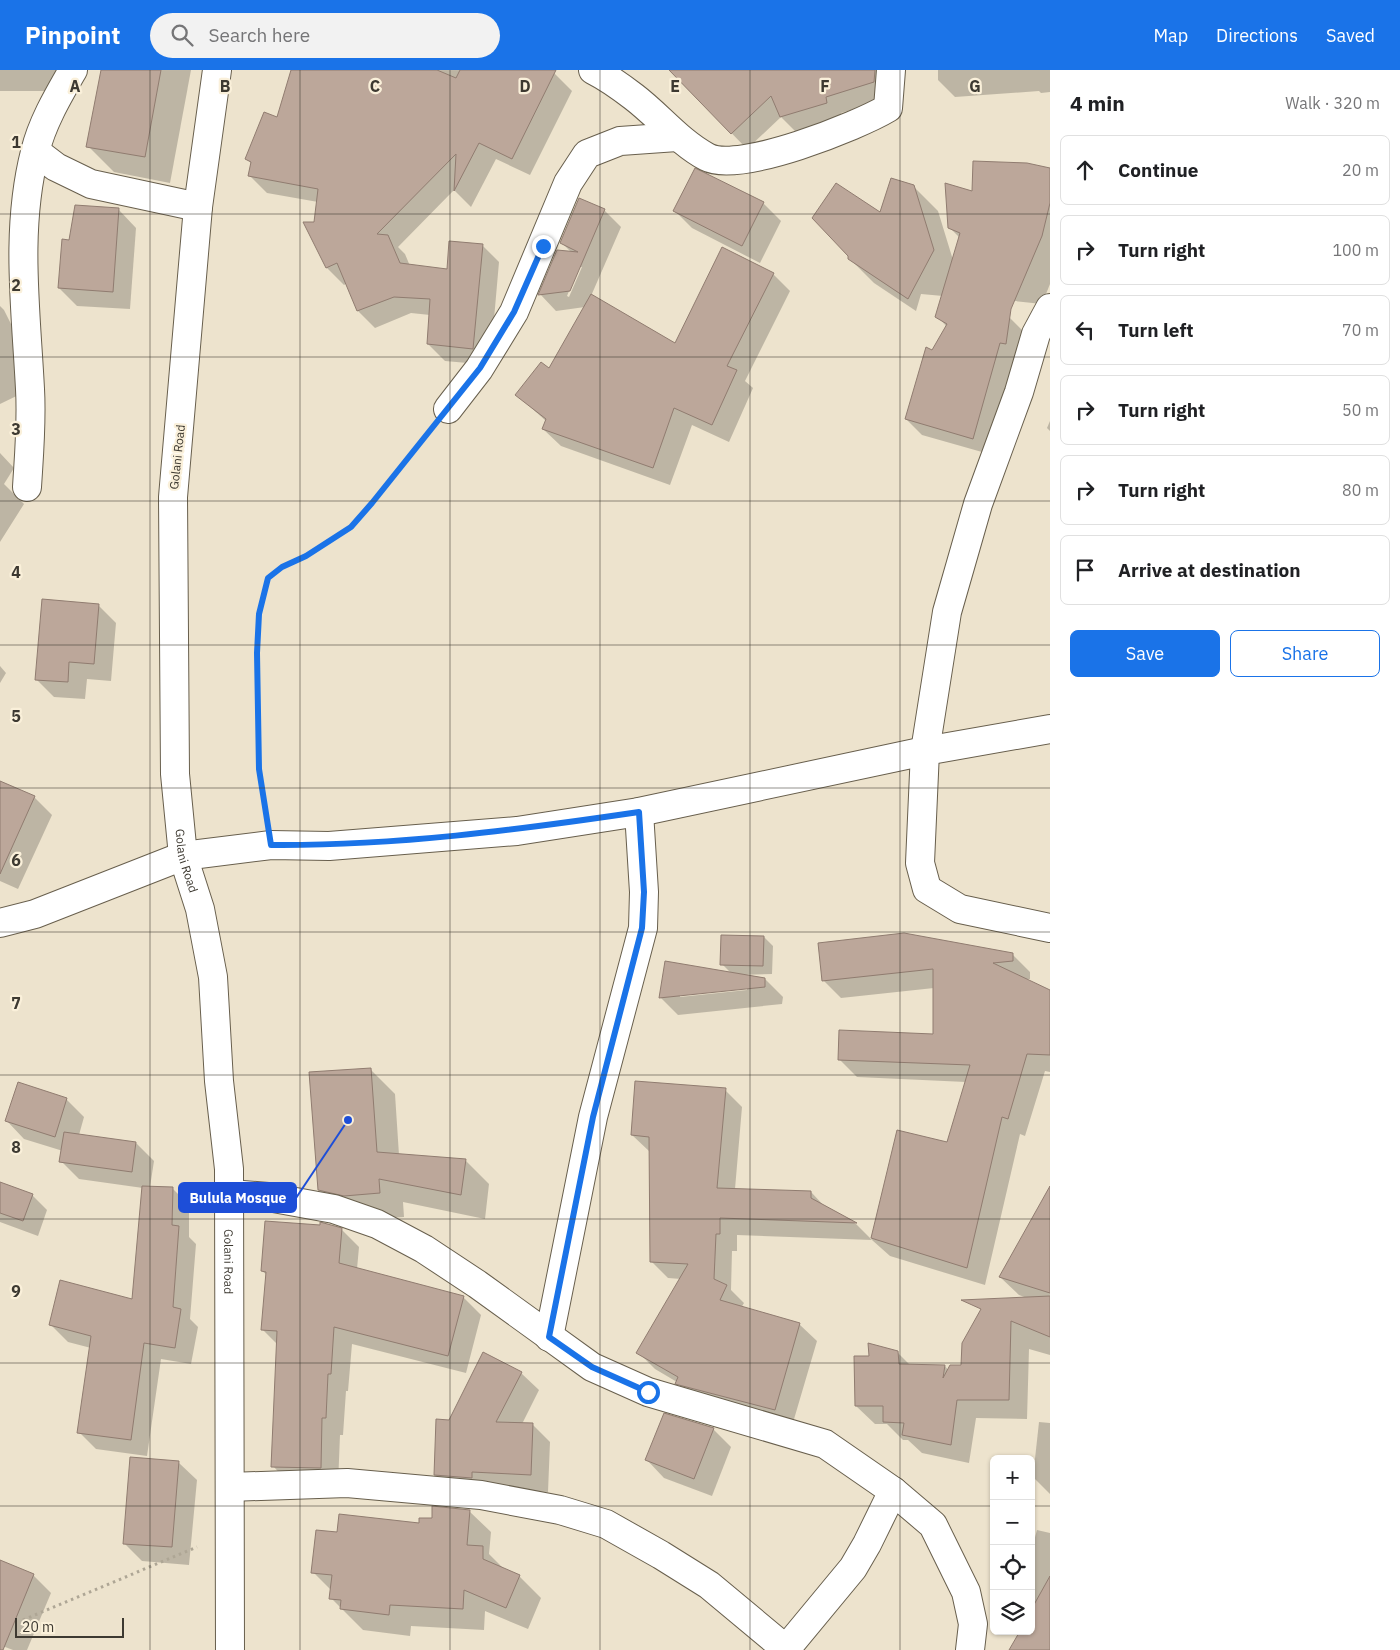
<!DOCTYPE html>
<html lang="en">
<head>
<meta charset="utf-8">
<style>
	:root { --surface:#fff; --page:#f2f2f2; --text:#202124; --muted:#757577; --line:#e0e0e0; --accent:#1a73e8 }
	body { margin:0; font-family:"IBM Plex Sans",sans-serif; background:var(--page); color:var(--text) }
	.controls { position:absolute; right:15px; bottom:15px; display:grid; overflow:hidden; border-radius:8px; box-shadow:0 1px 4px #0004 }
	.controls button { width:45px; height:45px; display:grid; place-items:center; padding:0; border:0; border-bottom:1px solid var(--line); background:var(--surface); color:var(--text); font:25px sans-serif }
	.scale { position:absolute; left:15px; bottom:12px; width:109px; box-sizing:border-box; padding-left:5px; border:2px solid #3d3931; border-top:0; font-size:14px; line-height:18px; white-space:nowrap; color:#3d3931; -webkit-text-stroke:4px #faf0da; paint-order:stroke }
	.stop { position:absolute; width:15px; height:15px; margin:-11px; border:4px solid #1a73e8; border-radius:50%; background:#fff }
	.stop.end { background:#1a73e8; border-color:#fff; box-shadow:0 1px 5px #0008 }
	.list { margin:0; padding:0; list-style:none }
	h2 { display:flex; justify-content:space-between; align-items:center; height:65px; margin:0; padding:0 20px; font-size:21px }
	h2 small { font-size:16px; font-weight:400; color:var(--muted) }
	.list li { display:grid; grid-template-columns:32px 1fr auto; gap:15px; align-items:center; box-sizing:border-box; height:70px; margin:0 10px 10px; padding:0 10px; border:1px solid var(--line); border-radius:8px }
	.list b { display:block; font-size:19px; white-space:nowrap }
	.list em { font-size:16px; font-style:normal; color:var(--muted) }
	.actions { display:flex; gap:10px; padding:15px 20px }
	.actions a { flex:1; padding:11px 0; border:1px solid var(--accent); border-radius:8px; text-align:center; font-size:18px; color:var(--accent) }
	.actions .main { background:var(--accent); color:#fff }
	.icon { flex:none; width:28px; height:28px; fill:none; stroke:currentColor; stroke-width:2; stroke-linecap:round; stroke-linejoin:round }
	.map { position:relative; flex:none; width:1050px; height:1580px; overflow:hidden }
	header { display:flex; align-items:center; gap:30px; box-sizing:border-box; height:70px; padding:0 25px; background:var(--accent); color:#fff }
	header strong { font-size:24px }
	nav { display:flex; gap:28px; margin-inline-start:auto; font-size:18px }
	.search { width:350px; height:45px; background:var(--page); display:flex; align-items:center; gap:12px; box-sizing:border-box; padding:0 18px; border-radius:28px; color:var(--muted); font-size:19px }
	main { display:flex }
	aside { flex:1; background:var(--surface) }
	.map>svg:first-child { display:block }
	.shadow { fill:#0003; fill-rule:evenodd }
	.building { fill:#bca79a; stroke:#907c70 }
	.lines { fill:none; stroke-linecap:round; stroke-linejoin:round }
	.street-casing { stroke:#685f4d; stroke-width:30 }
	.path { stroke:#aea695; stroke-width:3; stroke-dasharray:2.5 4; stroke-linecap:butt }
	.street { stroke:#fff; stroke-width:28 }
	.route { stroke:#1a73e8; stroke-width:6 }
	.grid { fill:none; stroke:#3d3931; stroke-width:1; stroke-opacity:0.55 }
	.labels { text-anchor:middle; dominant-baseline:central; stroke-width:4.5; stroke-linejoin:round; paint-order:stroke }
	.street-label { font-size:12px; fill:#3d3931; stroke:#faf0da }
	.grid-label { font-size:16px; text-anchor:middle; font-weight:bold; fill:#3d3931; stroke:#faf0da; stroke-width:4.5; stroke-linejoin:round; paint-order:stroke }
	.leader { fill:none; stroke:#1d4ed8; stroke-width:2 }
	.callout-dot { fill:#1d4ed8; stroke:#faf0da; stroke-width:2 }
	.callout { fill:#1d4ed8; stroke:#1d4ed8; stroke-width:2 }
	.callout-label { font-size:14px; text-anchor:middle; font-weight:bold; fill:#fff }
</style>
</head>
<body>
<header>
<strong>Pinpoint</strong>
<div class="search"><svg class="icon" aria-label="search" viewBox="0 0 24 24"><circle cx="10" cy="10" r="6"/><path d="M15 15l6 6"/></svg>Search here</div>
<nav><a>Map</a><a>Directions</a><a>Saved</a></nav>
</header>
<main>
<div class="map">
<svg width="1050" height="1580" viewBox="0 0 1050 1580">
	<rect width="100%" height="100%" fill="#ede3cd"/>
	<!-- shadow -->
	<g class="shadow">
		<rect x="0" y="0" width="63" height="21"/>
		<polygon points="102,0 191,0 170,113 114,102 88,76"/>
		<polygon points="293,0 547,0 554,3 572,21 530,105 496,89 471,137 454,120 398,177 405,184 410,196 448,200 482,175 499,192 490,295 445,291 428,274 430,245 411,243 375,258 358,241 347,213 344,215 327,198 315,154 318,132 267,123 250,106 252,94 247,89 278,49"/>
		<polygon points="670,0 889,0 890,28 841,43 843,49 797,63 781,47 747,79"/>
		<polygon points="938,0 1050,0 1050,22 1041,23 1039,21 955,27 938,10"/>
		<polygon points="1050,100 1050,214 1042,234 969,226 1009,247 1025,263 989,384 922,365 906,349 933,282 947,257 937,246 943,226 921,224 916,241 874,213 850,189 881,144 914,117 938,141 953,190 960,168 949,157 973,123"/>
		<polygon points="763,133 781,151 760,193 692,158 675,141"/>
		<polygon points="119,140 136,158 130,239 77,236 59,218 70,171"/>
		<path d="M604 140 621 157 591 226 675 275 773 204 790 221 745 311 753 318 729 372 692 355 670 415 561 376 543 359 546 351 517 325 549 300 585 237 556 241 540 224 572 183 561 172ZM579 197H582L569 227 567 226Z"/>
		<polygon points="0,236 4,240 29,290 31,319 0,334"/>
		<polygon points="1050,351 1050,361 1047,358"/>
		<polygon points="0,383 14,398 4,414 24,434 0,472"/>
		<polygon points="98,535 116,553 111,611 87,609 85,629 54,627 36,609"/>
		<polygon points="0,596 6,603 0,613"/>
		<polygon points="0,712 34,727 52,745 18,819 0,811"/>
		<path d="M764 867 773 876 772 904 739 905 765 909 783 927 782 934 678 945 660 927 731 903 722 894ZM747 917V920L680 927V924Z"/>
		<polygon points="1012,884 1030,902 1030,909 1024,909 1050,922 1050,1002 1045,1001 1025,1066 1020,1064 985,1215 890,1186 872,1170 898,1062 948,1073 966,1012 857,1007 839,989 934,965 934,918 841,928 823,910"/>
		<polygon points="370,999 395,1024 399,1085 465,1090 489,1114 485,1149 403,1132 404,1147 369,1149 344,1144 319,1120"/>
		<polygon points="725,1020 742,1037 735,1119 811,1122 826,1138 856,1154 872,1170 737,1165 737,1181 732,1181 731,1220 744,1233 741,1238 799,1254 817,1271 792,1356 694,1330 677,1312 655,1299 638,1282 681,1209 668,1208 651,1191 650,1082 632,1065"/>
		<polygon points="66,1029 84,1047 79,1065 136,1073 154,1091 150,1117 172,1118 189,1135 189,1167 196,1174 190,1249 198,1257 191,1294 161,1289 147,1386 96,1379 79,1362 91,1278 68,1272 51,1255 134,1230 143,1118 79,1109 61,1091 63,1081 24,1069 7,1051"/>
		<polygon points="0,1114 32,1125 47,1140 38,1166 0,1152"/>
		<polygon points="1050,1118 1050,1285 1029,1279 1027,1349 976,1348 969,1393 922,1383 908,1370 903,1370 887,1354 875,1354 856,1336 870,1287 897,1282 910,1295 945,1296 948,1300 962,1296 1027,1228 1019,1225 1000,1207"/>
		<polygon points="341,1159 359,1177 357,1199 463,1227 481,1245 466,1303 352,1274 348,1321 346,1321 343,1365 340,1365 338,1415 290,1414 273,1396 278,1275 262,1259 267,1205 262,1201"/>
		<polygon points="521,1303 539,1320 522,1354 532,1354 550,1372 548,1422 490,1419 453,1422 435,1405 450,1351"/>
		<polygon points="1039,1352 1050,1353 1050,1424 1033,1407"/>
		<polygon points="713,1359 731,1377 712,1426 664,1408 647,1390"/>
		<polygon points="179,1393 197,1410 189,1495 142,1491 124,1473"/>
		<polygon points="469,1441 491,1462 489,1484 504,1499 519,1506 541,1528 528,1559 485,1541 484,1560 411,1556 410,1566 363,1560 331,1528 332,1521 313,1502 338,1464 420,1454"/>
		<polygon points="1037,1460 1050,1463 1050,1580 1011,1580 1031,1561 1031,1482"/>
		<polygon points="0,1492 33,1505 51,1523 27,1580 13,1580 0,1575"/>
	</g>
	<!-- building -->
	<g class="building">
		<polygon points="101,0 161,0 145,87 86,77"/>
		<polygon points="291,0 437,0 456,8 460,0 556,0 512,89 479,73 454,121 456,84 377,164 388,165 400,193 447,199 449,171 483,174 473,279 427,274 430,229 394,227 357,241 337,193 326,198 303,152 314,152 318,119 248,106 251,92 245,89 264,42 277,47"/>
		<polygon points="669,0 875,0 874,12 826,27 827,33 780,47 771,26 731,64"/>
		<polygon points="973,91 1027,93 1050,98 1050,133 1042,166 1011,239 1006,274 1000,273 973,369 905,349 926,277 932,280 947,254 935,247 960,163 948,158 945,113 972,121"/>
		<polygon points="695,98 764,132 742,176 673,141"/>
		<polygon points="891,108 914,115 934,180 908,229 848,189 848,186 812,148 836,113 880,142"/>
		<polygon points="579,128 605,139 570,221 538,225 557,180 578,182 560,173"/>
		<polygon points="75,135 119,138 113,222 58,218 62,169 69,170"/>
		<polygon points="722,177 774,203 727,296 737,300 712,355 674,338 653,398 542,359 546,349 515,325 541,292 549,298 591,224 675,273"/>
		<polygon points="42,529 99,534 94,594 69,592 68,612 35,610"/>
		<polygon points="0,711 35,726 0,804"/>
		<polygon points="904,863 1013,883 1013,891 993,893 1050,920 1050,985 1027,984 1008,1049 1002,1047 967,1198 871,1168 897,1060 947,1072 970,995 838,990 839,960 933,964 933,899 822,911 818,873"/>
		<polygon points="721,865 764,866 763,896 720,895"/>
		<polygon points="665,891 765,908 765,917 659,928"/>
		<polygon points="371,998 377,1082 466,1089 461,1125 379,1109 380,1123 344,1126 318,1120 309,1002"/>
		<polygon points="635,1011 726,1018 717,1118 811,1121 811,1128 857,1153 720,1148 720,1164 716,1164 714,1209 727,1215 720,1230 800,1253 775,1340 675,1314 678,1307 636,1283 688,1194 650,1192 649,1067 631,1065"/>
		<polygon points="18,1012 67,1028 55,1067 5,1051"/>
		<polygon points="64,1062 136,1072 132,1102 59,1092"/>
		<polygon points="0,1112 33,1124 23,1151 0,1143"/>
		<polygon points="142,1116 173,1117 172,1155 179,1156 173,1237 181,1239 175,1278 144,1273 131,1370 77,1363 91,1266 49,1255 60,1210 132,1229"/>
		<polygon points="1050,1116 1050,1223 999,1207"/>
		<polygon points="265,1151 320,1155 320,1152 342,1158 339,1193 464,1226 448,1286 334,1257 331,1304 328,1304 326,1348 322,1348 321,1398 271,1397 277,1261 261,1260 266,1202 261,1201"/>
		<polygon points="1050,1226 1050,1267 1011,1251 1009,1330 957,1330 951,1375 902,1365 904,1353 883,1352 883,1336 855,1336 854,1286 869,1286 868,1273 898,1281 899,1294 945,1295 943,1308 950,1295 961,1295 962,1273 981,1239 961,1230"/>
		<polygon points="483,1282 522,1302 496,1352 533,1353 531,1405 472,1402 472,1408 434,1405 436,1349 449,1350"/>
		<polygon points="664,1343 714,1358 694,1409 645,1390"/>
		<polygon points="130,1387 179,1391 172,1477 123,1474"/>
		<polygon points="432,1436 470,1440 467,1475 483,1476 483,1489 520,1505 506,1538 464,1520 463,1539 390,1535 389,1545 340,1539 341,1530 329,1529 332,1505 311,1503 316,1460 337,1462 339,1444 419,1453 419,1448 432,1448"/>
		<polygon points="0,1490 34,1504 3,1580 0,1580"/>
		<polygon points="1050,1506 1050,1580 1009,1580 1020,1561 1031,1561 1031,1540"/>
	</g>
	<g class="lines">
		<defs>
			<g id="street">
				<path id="s1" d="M217 0 198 137 173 427 175 704 183 786 200 839 213 907 219 1011 229 1099 230 1580"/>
				<path d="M593 0C607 7 621 17 634 27 659 46 679 72 707 87 739 104 858 56 888 38L891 0"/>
				<polyline points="35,81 56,97 91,114 198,137"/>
				<polyline points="1050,238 1036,264 1019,322 978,434 947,542 925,681 920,793 927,819 960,839 1050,858"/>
				<polyline points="448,339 479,299 514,242 568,113 587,84 620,71 677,67"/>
				<path d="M27 417C29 385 32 352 30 319 26 240 15 160 35 82 42 53 58 26 73 0"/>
				<polyline points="0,853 35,844 183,786 271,775 329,776 517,761 639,742 925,681 1050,659"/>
				<polyline points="230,1124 268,1127 334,1139 377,1154 424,1179 477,1214 592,1297 648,1322 825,1374 893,1421 933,1455 966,1522 973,1554 970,1580"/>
				<polyline points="549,1267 593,1047 643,858 644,822 639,742"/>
				<polyline points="230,1417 347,1413 481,1425 560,1440 606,1454 661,1485 709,1515 787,1580"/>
				<polyline points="786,1579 853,1498 867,1474 893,1421"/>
			</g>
		</defs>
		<!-- street casing -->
		<use href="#street" class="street-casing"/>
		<!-- path -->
		<g class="path">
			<polyline points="265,743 259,699 257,583 259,544 268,508 282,497 306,486 351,457 428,363"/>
			<polyline points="23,1550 197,1477"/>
		</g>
		<!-- street -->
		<use href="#street" class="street"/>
	</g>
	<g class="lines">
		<!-- route -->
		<path class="route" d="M543 176 514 242 480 298 372 433 351 457 306 486 282 497 268 508 259 544 257 583 259 699 271 775C395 776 517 760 639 742L644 822 642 858 593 1047 549 1267 592 1297 648 1322"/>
	</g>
	<!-- grid -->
	<path class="grid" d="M150 0V1580M300 0V1580M450 0V1580M600 0V1580M750 0V1580M900 0V1580M0 144H1050M0 287H1050M0 431H1050M0 575H1050M0 718H1050M0 862H1050M0 1005H1050M0 1149H1050M0 1293H1050M0 1436H994M1031 1436H1050"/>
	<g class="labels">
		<!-- street labels -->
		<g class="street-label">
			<text transform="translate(177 387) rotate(-84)">Golani Road</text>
			<text stroke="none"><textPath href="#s1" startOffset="794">Golani Road</textPath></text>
			<text stroke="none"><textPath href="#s1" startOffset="1199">Golani Road</textPath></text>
		</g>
	</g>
	<g class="grid-label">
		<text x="75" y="22">A</text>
		<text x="225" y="22">B</text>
		<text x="375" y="22">C</text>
		<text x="525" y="22">D</text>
		<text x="675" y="22">E</text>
		<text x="825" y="22">F</text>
		<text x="975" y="22">G</text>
		<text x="16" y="78">1</text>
		<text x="16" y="221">2</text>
		<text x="16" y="365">3</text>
		<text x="16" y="508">4</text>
		<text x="16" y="652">5</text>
		<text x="16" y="796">6</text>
		<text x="16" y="939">7</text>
		<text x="16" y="1083">8</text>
		<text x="16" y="1227">9</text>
	</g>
	<!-- callouts -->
	<path class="leader" d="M348 1050L296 1128"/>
	<circle class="callout-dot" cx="348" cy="1050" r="5"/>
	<rect class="callout" x="179" y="1113" width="117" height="29" rx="5"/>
	<g class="callout-label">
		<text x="238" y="1133">Bulula Mosque</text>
	</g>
</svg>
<div class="controls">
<button>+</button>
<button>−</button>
<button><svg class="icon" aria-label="locate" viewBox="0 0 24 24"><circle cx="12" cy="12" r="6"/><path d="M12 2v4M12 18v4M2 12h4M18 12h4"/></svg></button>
<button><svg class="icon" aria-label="layers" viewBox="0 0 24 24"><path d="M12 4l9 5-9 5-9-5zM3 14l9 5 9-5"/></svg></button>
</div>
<div class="scale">20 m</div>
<div class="stop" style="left:648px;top:1322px"></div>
<div class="stop end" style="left:543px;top:176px"></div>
</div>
<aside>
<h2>4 min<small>Walk · 320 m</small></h2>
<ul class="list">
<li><svg class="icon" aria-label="ahead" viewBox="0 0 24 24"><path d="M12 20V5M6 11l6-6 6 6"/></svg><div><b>Continue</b></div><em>20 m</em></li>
<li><svg class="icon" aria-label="right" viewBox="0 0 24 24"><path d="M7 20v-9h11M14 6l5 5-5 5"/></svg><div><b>Turn right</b></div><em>100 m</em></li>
<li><svg class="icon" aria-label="left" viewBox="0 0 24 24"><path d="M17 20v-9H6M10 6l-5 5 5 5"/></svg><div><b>Turn left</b></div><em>70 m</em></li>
<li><svg class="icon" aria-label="right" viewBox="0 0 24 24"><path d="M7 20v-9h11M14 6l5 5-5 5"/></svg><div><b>Turn right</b></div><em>50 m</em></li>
<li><svg class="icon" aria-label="right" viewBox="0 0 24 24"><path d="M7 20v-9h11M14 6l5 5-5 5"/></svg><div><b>Turn right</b></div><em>80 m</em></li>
<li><svg class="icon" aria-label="arrive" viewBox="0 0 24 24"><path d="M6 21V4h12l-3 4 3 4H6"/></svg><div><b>Arrive at destination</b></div></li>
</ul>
<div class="actions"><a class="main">Save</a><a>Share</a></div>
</aside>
</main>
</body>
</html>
